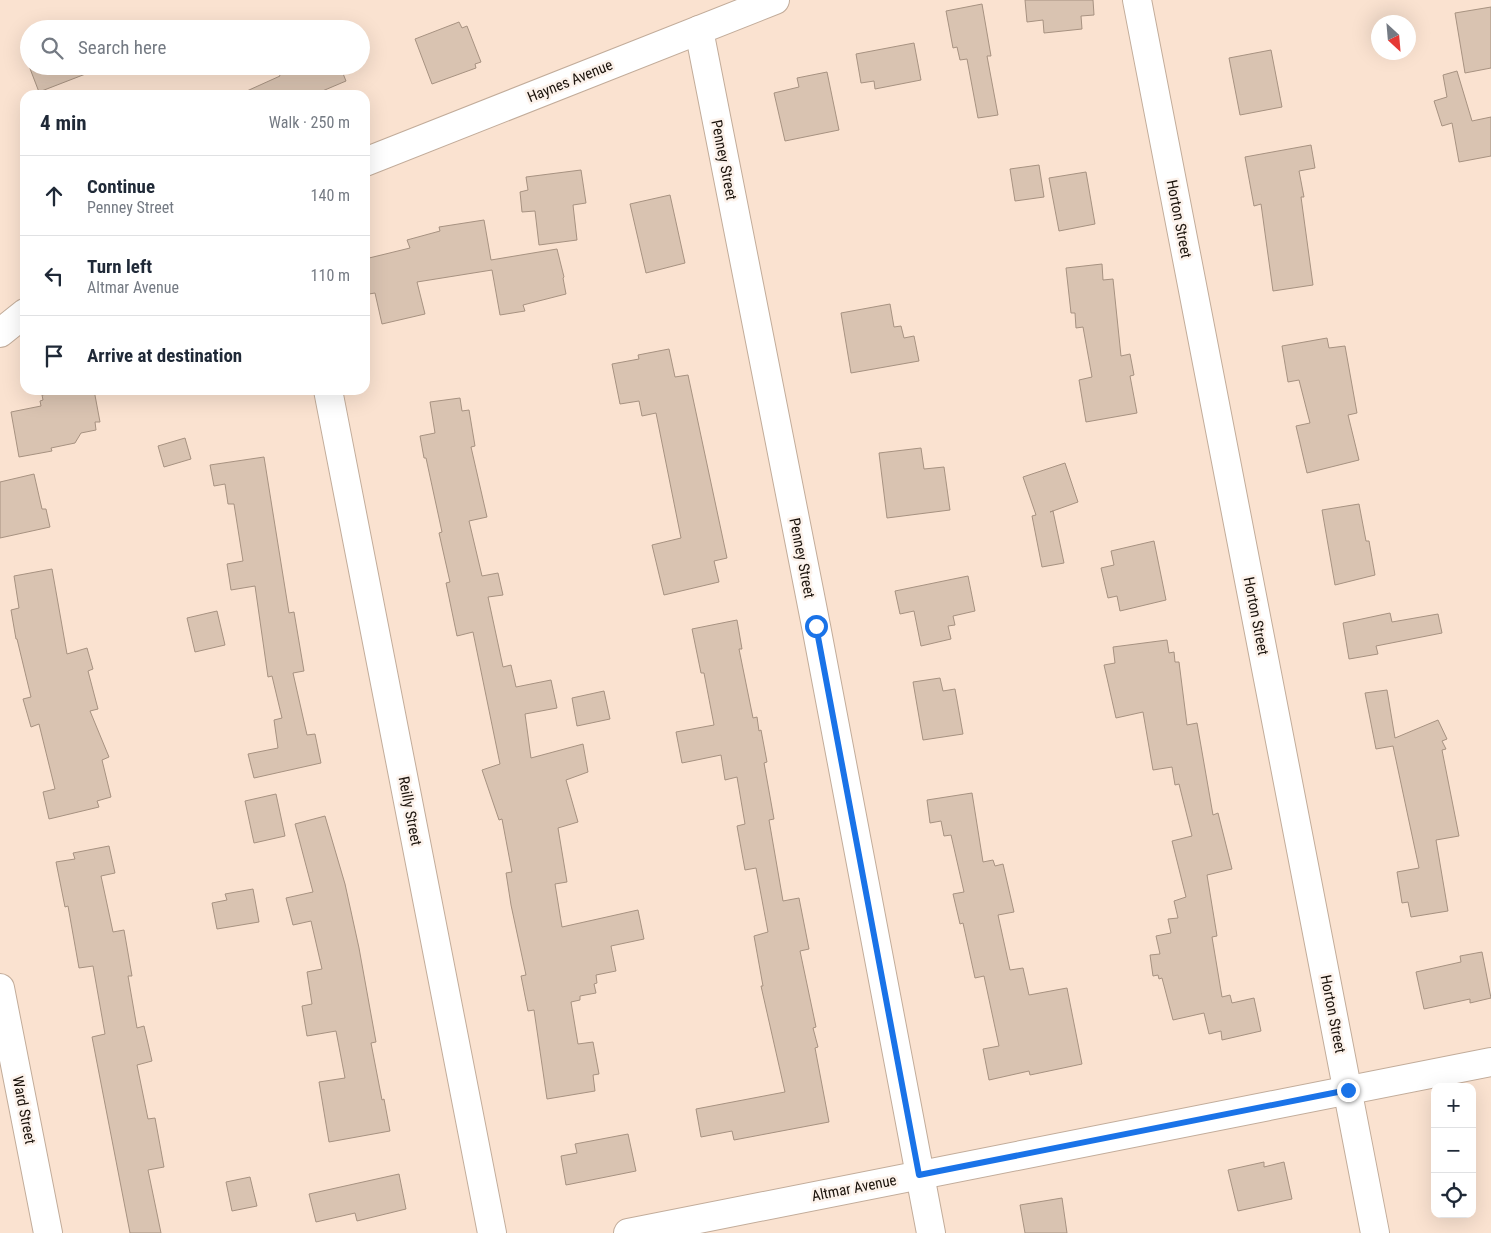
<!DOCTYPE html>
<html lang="en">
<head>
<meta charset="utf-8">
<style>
	:root { --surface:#fff; --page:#f2f2f3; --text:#1f2937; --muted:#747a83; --line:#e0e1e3 }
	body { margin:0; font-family:"Roboto Condensed",sans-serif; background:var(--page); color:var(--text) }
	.controls { position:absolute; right:15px; bottom:15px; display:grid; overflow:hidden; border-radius:10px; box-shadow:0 5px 20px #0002 }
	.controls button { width:45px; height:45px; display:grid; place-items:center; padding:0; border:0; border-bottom:1px solid var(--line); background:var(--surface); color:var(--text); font:25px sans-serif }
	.compass { position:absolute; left:1371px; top:15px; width:45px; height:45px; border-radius:50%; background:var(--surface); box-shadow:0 5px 20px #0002; rotate:154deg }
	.stop { position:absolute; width:15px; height:15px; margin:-11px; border:4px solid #1a73e8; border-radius:50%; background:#fff }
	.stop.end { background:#1a73e8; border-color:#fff; box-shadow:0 1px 5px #0008 }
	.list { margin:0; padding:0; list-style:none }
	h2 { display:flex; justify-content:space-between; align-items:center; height:65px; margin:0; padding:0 20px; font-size:21px }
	h2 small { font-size:16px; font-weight:400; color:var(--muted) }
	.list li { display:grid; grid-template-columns:32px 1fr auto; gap:15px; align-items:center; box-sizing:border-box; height:80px; padding:0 20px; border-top:1px solid var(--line) }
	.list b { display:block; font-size:19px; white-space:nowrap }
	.list p { margin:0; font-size:16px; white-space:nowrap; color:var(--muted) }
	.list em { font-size:16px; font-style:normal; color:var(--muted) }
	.icon { flex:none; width:28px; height:28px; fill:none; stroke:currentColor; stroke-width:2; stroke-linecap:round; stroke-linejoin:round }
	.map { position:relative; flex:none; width:1491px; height:1233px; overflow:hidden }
	.search { position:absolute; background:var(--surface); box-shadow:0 5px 20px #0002; left:20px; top:20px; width:350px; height:55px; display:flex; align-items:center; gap:12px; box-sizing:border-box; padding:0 18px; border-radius:28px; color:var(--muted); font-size:19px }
	.panel { position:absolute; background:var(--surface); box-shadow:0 5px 20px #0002; left:20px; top:90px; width:350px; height:305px; border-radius:15px }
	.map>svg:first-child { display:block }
	.building { fill:#d9c3b1; stroke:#a79281 }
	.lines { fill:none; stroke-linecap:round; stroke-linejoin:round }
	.minor-casing { stroke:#c2ac9a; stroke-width:30 }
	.minor { stroke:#fff; stroke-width:28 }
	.route { stroke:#1a73e8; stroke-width:6 }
	.labels { text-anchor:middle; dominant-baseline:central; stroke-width:5; stroke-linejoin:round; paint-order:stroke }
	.street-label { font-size:15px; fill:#1b130c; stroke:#fcf2eb }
</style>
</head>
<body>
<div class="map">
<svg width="1491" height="1233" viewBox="0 0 1491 1233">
	<rect width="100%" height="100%" fill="#fae2d0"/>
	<!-- building -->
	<g class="building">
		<polygon points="1025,0 1093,0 1094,15 1081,16 1082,29 1044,33 1043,20 1027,22"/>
		<polygon points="982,4 991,56 987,56 998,115 978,118 967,59 960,60 957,47 953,48 946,11"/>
		<polygon points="1491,7 1491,68 1465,73 1455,13"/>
		<polygon points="459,22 462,28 467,26 481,62 475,64 476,68 432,84 415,39"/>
		<polygon points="914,43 921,80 875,89 874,81 861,83 856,54"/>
		<polygon points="1271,50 1282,107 1240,115 1229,58"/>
		<polygon points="29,66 101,66 101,68 39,92"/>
		<polygon points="276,66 340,66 346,81 313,95 238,95 280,76"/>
		<polygon points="1457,71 1472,121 1491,117 1491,156 1459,162 1452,123 1442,126 1434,101 1447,97 1443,75"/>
		<polygon points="827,72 839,130 785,141 774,93 799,87 797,78"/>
		<polygon points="1311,145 1315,168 1299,171 1304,197 1301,197 1313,285 1273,291 1261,204 1254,206 1245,157"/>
		<polygon points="1039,165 1044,197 1015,201 1010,169"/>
		<polygon points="581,170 586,203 573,205 577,240 539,245 535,211 522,212 520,192 528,190 526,177"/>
		<polygon points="1086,172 1095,224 1059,231 1049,178"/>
		<polygon points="670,195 685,263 646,273 630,204"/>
		<polygon points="484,220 491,260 557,249 564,277 563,278 566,294 523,305 525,311 500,315 492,270 417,282 425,314 382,324 375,293 369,294 365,276 365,259 410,248 407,240 440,231 439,227"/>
		<polygon points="1102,264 1103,280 1113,279 1121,356 1130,354 1134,375 1130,376 1137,413 1086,422 1079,380 1092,377 1083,327 1076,328 1075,313 1071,313 1066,268"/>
		<polygon points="890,304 894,327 901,326 904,338 914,336 919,361 851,373 841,313"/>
		<polygon points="1327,338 1329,348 1345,346 1357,413 1348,415 1359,460 1307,473 1296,426 1310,423 1299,380 1288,382 1282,346"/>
		<polygon points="669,349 675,377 688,375 727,558 714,561 719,582 664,595 652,545 681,538 656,413 642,416 639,401 620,404 612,364 639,359 638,355"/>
		<polygon points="69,390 94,390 100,422 95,422 96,430 81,433 75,443 51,448 52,451 19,457 11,412 41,406 40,401 43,400 42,395"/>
		<polygon points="460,398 462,411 469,410 475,446 471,447 487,517 469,521 482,576 498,573 503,595 488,597 503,667 511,665 516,687 551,680 557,708 525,714 531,758 583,744 588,772 566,780 578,822 558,828 567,882 555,884 562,927 638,910 644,939 611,946 616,971 596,975 597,983 594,984 596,993 580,996 580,1000 571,1002 578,1044 593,1042 599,1074 593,1075 595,1091 547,1099 534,1010 528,1011 521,976 526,975 511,905 506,873 512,872 502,819 499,820 482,770 500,764 473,632 457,636 446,583 450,582 439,533 442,532 426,458 424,458 420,436 435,433 430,402"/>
		<polygon points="185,438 191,459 164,467 158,446"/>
		<polygon points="921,448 924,469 944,467 950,510 887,518 879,453"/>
		<polygon points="264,457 289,613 294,612 304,671 293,673 307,735 315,734 321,763 254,778 248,754 278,748 274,720 282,718 272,676 268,677 255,586 231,590 227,564 243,561 234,504 228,504 225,484 214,486 210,465"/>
		<polygon points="1065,463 1078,502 1050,512 1053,511 1064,563 1042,567 1032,516 1036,515 1023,477"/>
		<polygon points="34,474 42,509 46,509 50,527 0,538 0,482"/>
		<polygon points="1359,504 1366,541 1369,541 1375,575 1335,585 1322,510"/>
		<polygon points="1154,541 1166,600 1120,611 1117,596 1108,598 1101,568 1114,565 1111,551"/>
		<polygon points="52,569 67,654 87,648 93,669 88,671 98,709 90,711 109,757 102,760 111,797 97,801 99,807 49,819 43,792 55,789 39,724 31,727 23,699 31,697 17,639 16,639 11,610 19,608 14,576"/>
		<polygon points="968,576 975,611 953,616 955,625 948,626 951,639 921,646 914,611 900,614 895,591"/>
		<polygon points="217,611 225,645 195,652 187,618"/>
		<polygon points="1390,613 1392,622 1438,614 1442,633 1376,646 1378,654 1349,659 1343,623"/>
		<polygon points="737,620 742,649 739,649 753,718 757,717 759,731 761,730 767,762 764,763 774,819 769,820 783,901 799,898 809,949 800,951 816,1027 813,1028 818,1047 815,1048 829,1122 734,1140 732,1131 701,1137 696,1109 785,1092 761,986 763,986 754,936 768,932 756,868 745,870 737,826 745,824 737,777 725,780 721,755 682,763 676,732 714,725 704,673 701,673 692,629"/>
		<polygon points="1167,640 1169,653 1174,652 1175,662 1179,662 1187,725 1197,723 1213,815 1218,813 1232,869 1207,875 1217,936 1212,937 1222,997 1230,995 1232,1003 1254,998 1261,1031 1222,1040 1221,1031 1209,1034 1204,1013 1173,1020 1162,978 1159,979 1158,975 1153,976 1150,955 1160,954 1156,936 1171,933 1168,919 1178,918 1174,901 1186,897 1172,841 1192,836 1179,784 1175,785 1172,767 1153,770 1143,712 1116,718 1104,665 1115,663 1113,647"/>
		<polygon points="940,678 943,691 955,689 963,734 923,740 913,682"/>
		<polygon points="1387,690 1395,738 1438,720 1447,739 1442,741 1446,749 1442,750 1459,836 1436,840 1448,911 1411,917 1408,902 1402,903 1397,872 1419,868 1393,746 1376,749 1365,693"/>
		<polygon points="604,691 610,719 577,726 572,698"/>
		<polygon points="972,793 983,862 993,860 995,866 1003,864 1014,912 998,915 1010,970 1023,968 1029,995 1067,988 1082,1064 1030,1075 1029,1071 989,1080 983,1049 999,1046 984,976 975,978 963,923 960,924 953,894 964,892 951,835 944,836 941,821 930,823 927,800"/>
		<polygon points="276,794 285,836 254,843 245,801"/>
		<polygon points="325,816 345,884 359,948 376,1042 371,1043 382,1100 384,1099 390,1131 329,1142 319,1082 345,1078 336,1031 307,1036 302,1006 312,1004 307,972 322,969 311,921 293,925 286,898 313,892 295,824"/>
		<polygon points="109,846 115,873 101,876 113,932 124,930 132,976 128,976 137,1028 144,1026 152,1061 137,1065 148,1119 155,1118 164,1167 148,1170 161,1233 130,1233 92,1037 105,1034 93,966 79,968 68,906 65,907 56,862 75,859 73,853"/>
		<polygon points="253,889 259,922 217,929 212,903 227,900 225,894"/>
		<polygon points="1482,952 1491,998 1470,1003 1470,999 1424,1009 1416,972 1461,962 1460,956"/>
		<polygon points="628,1134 636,1171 566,1185 561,1156 577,1153 575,1144"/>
		<polygon points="1264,1162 1264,1167 1284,1162 1292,1199 1238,1211 1228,1170"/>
		<polygon points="399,1174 406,1209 357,1221 355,1213 316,1222 309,1194"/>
		<polygon points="250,1177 257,1206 232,1211 226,1182"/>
		<polygon points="1062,1198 1067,1233 1025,1233 1020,1205"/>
	</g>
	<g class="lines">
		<defs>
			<g id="minor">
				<polyline points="1137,0 1375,1233"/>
				<polyline points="699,30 816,626 931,1233"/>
				<polyline points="365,162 775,0"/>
				<polyline points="0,333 25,313"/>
				<polyline points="328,390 492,1233"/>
				<polyline points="0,988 48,1233"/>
				<polyline points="628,1233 1491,1062"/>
			</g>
		</defs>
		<!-- minor casing -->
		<use href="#minor" class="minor-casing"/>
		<!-- minor -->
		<use href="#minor" class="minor"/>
	</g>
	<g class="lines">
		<!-- route -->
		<polyline class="route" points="816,626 919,1175 1348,1090"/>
	</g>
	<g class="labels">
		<!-- street labels -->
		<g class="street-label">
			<text transform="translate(570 81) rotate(-22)">Haynes Avenue</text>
			<text transform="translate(724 160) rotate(79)">Penney Street</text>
			<text transform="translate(1179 219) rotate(79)">Horton Street</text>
			<text transform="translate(802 558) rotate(79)">Penney Street</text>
			<text transform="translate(1256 616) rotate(79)">Horton Street</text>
			<text transform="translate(410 811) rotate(79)">Reilly Street</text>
			<text transform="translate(1333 1014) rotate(79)">Horton Street</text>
			<text transform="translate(24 1110) rotate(79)">Ward Street</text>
			<text transform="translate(854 1188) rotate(-11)">Altmar Avenue</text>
		</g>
	</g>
</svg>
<div class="controls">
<button>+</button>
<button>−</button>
<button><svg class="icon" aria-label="locate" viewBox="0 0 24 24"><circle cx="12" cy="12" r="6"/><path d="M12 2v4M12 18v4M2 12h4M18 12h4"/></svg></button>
</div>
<svg class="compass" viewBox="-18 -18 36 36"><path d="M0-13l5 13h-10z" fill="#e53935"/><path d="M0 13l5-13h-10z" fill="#747a83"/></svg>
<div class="stop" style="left:816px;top:626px"></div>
<div class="stop end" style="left:1348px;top:1090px"></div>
<div class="search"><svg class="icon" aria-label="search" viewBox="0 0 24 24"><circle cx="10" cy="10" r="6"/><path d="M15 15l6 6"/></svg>Search here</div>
<section class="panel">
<h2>4 min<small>Walk · 250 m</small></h2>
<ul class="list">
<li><svg class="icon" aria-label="ahead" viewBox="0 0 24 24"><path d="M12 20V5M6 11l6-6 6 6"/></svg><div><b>Continue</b><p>Penney Street</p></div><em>140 m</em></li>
<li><svg class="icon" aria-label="left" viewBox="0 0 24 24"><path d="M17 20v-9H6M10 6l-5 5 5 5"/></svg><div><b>Turn left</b><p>Altmar Avenue</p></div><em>110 m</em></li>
<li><svg class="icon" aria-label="arrive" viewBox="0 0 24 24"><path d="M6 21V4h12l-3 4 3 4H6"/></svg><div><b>Arrive at destination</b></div></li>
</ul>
</section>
</div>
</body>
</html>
